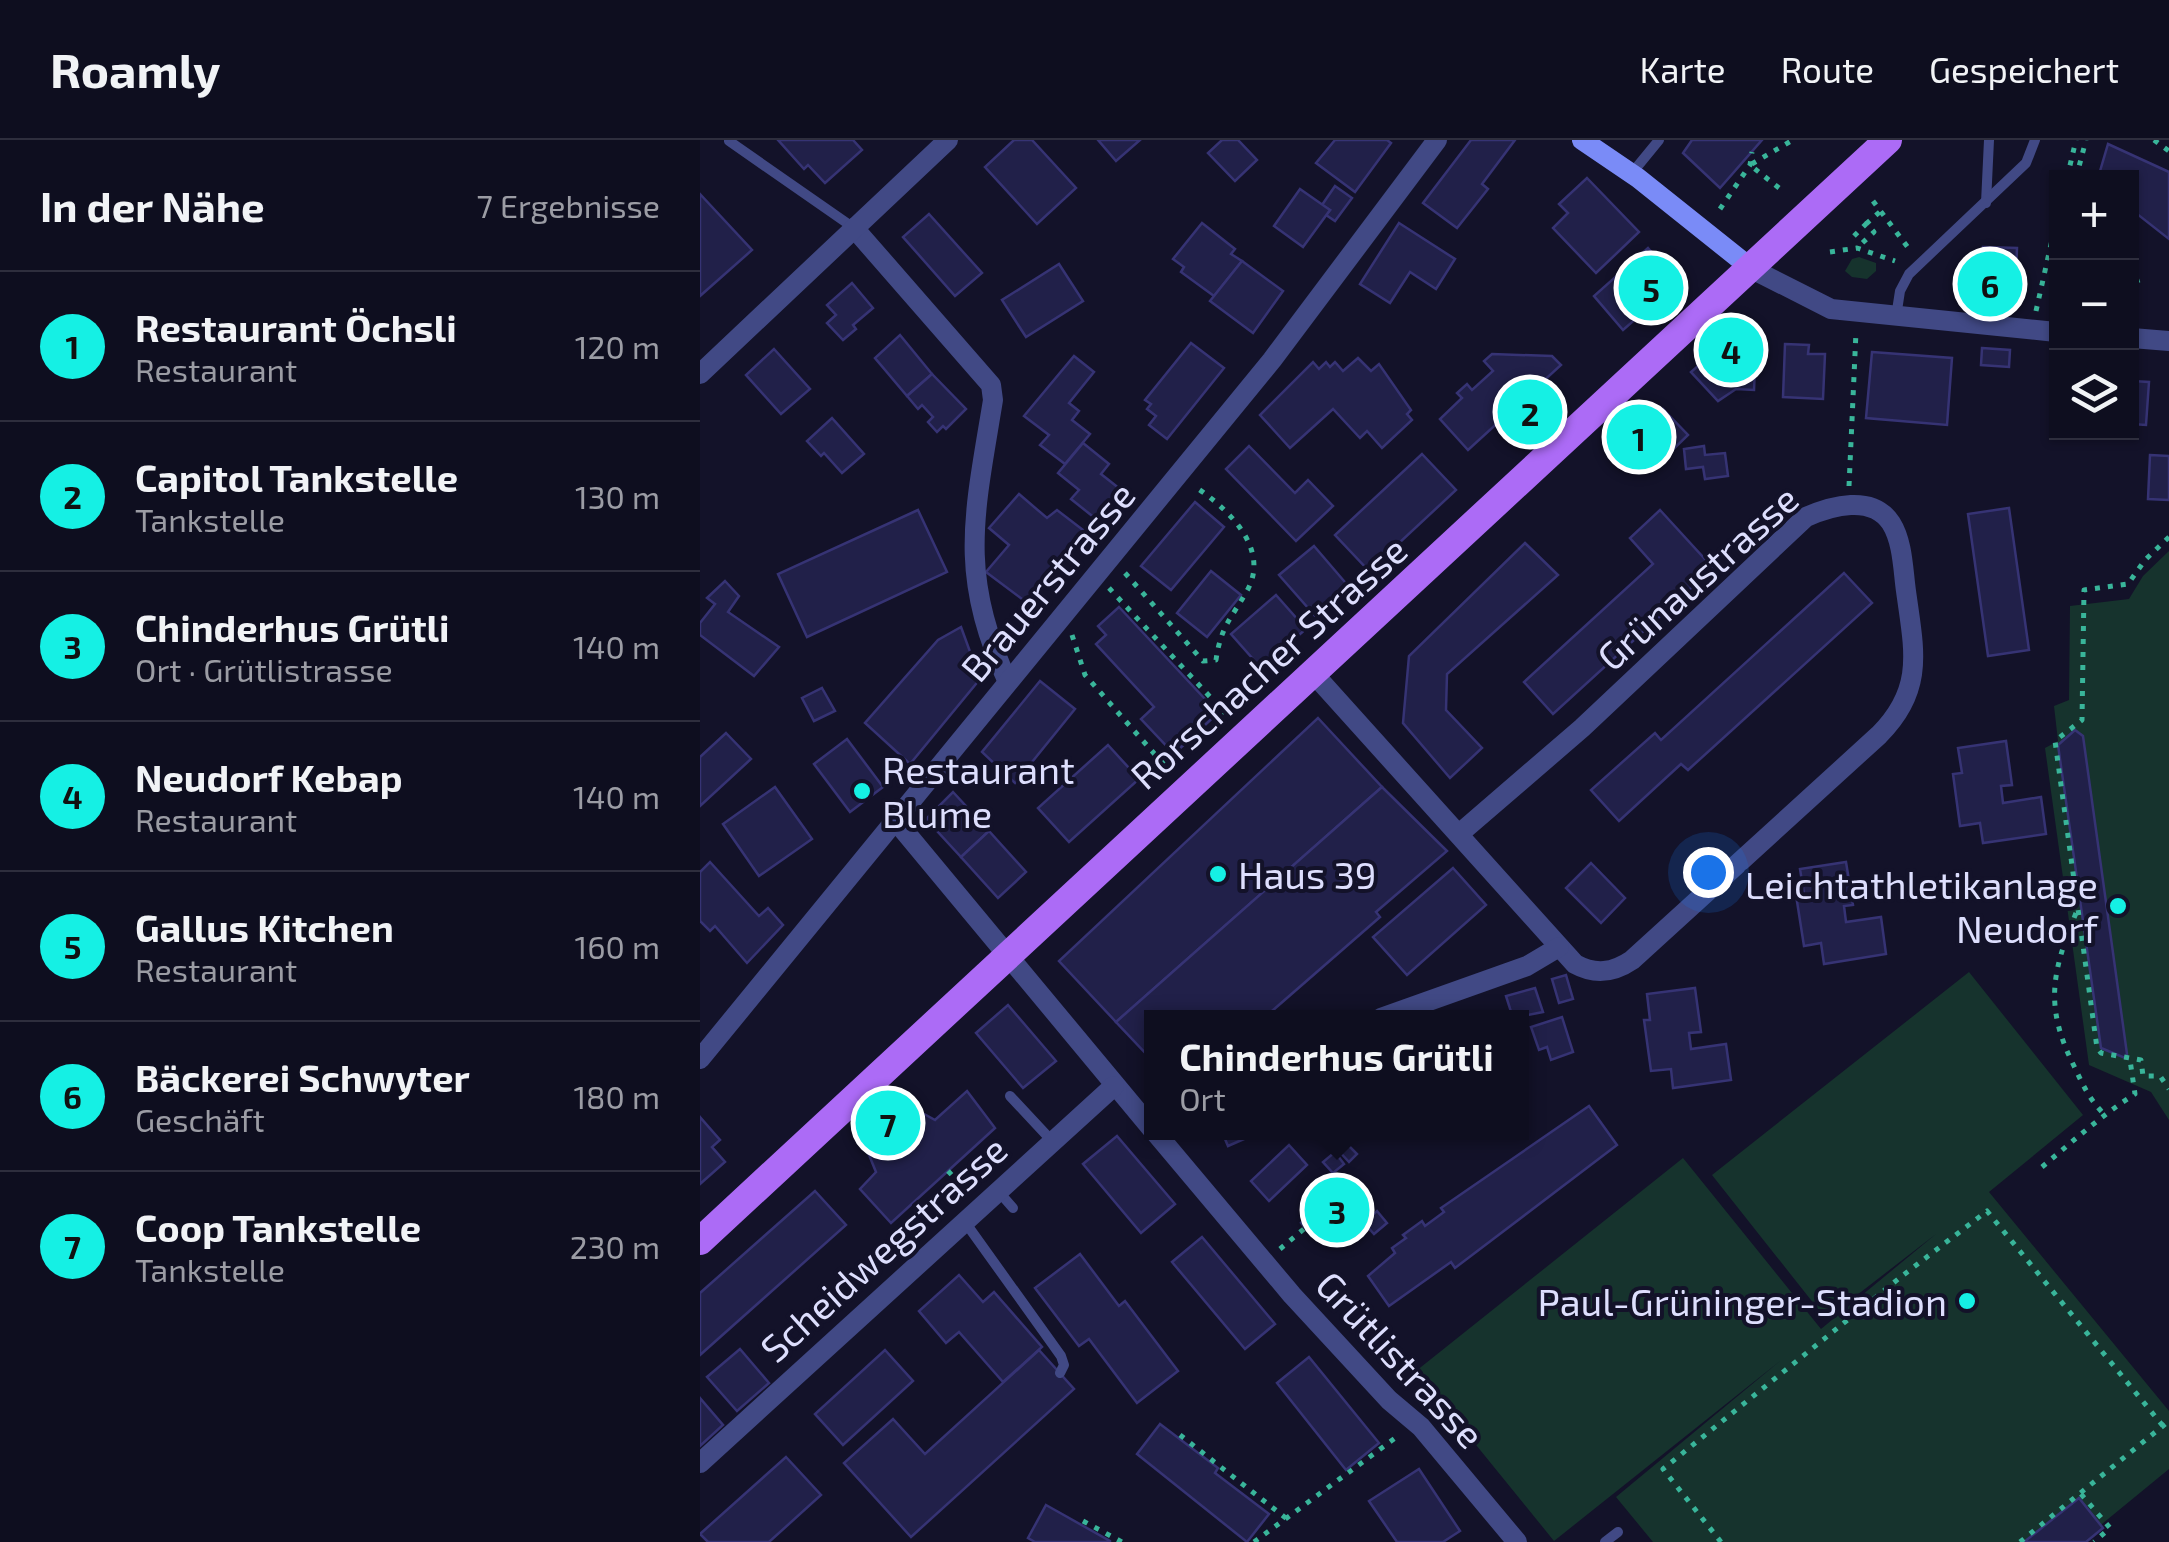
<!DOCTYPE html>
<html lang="de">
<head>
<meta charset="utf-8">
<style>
	:root { --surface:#0e0e1f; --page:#1c1c2c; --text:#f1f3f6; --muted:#9b9ca4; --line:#2e2e3d; --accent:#15f0e4 }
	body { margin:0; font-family:"Exo 2",sans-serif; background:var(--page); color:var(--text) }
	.controls { position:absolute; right:30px; top:30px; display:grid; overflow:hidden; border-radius:0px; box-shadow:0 2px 8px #0004 }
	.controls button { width:90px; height:90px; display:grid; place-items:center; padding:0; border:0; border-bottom:2px solid var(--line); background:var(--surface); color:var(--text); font:50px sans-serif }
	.you { position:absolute; left:1008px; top:732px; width:35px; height:35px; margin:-25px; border:8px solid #fff; border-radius:50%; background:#1a73e8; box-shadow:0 0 0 15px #1a73e833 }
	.badge { display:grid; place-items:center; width:65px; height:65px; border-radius:50%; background:var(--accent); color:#111; font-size:32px; font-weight:700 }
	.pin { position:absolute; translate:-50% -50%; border:5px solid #fff; box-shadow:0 2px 10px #0006 }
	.popup { position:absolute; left:444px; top:870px; width:385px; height:130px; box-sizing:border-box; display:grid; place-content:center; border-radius:0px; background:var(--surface); filter:drop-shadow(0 2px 8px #0005); font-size:32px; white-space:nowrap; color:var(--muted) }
	.popup b { font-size:38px; color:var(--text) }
	.popup::after { content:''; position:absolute; left:50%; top:100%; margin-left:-20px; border:20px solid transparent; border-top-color:var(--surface) }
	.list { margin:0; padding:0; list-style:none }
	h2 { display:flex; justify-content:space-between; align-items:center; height:130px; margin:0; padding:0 40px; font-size:42px }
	h2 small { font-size:32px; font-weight:400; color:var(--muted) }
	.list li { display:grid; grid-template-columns:65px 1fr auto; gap:30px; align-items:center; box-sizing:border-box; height:150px; padding:0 40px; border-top:2px solid var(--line) }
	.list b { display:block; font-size:38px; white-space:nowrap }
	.list p { margin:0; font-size:32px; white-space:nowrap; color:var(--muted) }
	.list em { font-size:32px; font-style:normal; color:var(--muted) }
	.icon { flex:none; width:55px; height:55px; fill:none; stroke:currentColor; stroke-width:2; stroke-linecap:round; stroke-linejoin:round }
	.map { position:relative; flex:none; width:1469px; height:1402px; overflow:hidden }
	header { display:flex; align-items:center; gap:60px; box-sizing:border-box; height:140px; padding:0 50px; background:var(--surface); border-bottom:2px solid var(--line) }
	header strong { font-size:48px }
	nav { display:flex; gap:55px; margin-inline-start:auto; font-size:35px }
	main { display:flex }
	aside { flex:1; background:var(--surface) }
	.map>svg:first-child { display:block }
	.green { fill:#16332d }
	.building { fill:#212049; stroke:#363374; stroke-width:2.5 }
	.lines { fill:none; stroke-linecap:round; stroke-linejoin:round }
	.path { stroke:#39b59a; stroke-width:5; stroke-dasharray:5 8; stroke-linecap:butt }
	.service { stroke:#414985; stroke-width:10 }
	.minor { stroke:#414985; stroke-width:20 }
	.secondary { stroke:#7a8bf7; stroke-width:20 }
	.primary { stroke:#ac6bf6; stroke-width:28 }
	.poi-dot { fill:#15f0e4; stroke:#131229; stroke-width:4 }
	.labels { text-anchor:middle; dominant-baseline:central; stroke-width:8; stroke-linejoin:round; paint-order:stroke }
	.street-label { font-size:38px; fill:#dddefd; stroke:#131229 }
	.poi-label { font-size:38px; fill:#dddefd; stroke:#131229; text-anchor:start }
</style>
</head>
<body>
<header>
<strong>Roamly</strong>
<nav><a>Karte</a><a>Route</a><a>Gespeichert</a></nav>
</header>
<main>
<aside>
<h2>In der Nähe<small>7 Ergebnisse</small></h2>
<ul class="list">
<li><span class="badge">1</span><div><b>Restaurant Öchsli</b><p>Restaurant</p></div><em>120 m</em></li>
<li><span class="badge">2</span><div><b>Capitol Tankstelle</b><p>Tankstelle</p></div><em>130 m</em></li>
<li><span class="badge">3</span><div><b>Chinderhus Grütli</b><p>Ort · Grütlistrasse</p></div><em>140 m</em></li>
<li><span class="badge">4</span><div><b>Neudorf Kebap</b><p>Restaurant</p></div><em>140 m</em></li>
<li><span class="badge">5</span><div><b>Gallus Kitchen</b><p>Restaurant</p></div><em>160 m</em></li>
<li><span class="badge">6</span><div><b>Bäckerei Schwyter</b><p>Geschäft</p></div><em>180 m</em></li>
<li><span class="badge">7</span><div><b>Coop Tankstelle</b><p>Tankstelle</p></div><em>230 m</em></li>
</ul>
</aside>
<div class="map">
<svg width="1469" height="1402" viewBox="0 0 1469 1402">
	<rect width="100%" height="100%" fill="#131229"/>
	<!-- green -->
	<g class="green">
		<polygon points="1159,117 1176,123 1176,131 1167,139 1152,137 1145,131 1152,119"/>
		<polygon points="1469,411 1469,980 1451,952 1389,925 1345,608 1358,601 1354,566 1369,560 1370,466 1429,459 1443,436"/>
		<polygon points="1269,832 1383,975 1289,1052 1469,1271 1469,1329 1380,1402 953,1402 916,1357 1080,1221 854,1401 716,1231 983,1018 1121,1189 1236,1094 1126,1179 1012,1035"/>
	</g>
	<!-- building -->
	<g class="building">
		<polygon points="78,0 153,0 162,10 125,43 108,25 104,29"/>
		<polygon points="314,0 332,0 376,48 337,84 285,27"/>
		<polygon points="398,0 440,0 416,21"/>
		<polygon points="522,0 538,0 557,20 535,41 508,13"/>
		<polygon points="635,0 687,0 691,3 655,52 616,23"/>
		<polygon points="771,0 815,0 782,44 788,49 757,88 723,63"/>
		<polygon points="992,0 1062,0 1020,48 983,13"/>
		<polygon points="1408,4 1469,32 1469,99 1432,70 1432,38 1398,38"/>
		<polygon points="887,38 939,92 896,133 853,88 868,73 859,64"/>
		<polygon points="635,46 652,58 635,81 626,75 630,70 622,65"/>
		<polygon points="600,49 630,70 603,107 574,86"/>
		<polygon points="0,54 52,110 0,156"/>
		<polygon points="229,74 282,133 255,156 203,97"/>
		<polygon points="502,83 535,109 531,114 542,121 514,156 481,132 484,127 473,119"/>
		<polygon points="699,83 755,119 736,149 710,132 690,163 660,144"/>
		<polygon points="1283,107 1317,108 1315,162 1280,160 1260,149 1260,126 1283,119"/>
		<polygon points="948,108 978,142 923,190 894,156"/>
		<polygon points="542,121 583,151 553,193 510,161"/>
		<polygon points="359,124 383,161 326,197 302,160"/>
		<polygon points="152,143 173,168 153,185 156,189 143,200 127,183 136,175 127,165"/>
		<polygon points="200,195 232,234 207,256 175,218"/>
		<polygon points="1037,202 1056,204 1054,250 1036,249 1018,261 991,232 1021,206"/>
		<polygon points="491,203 524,228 467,299 449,285 456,276 447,269 451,264 445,260"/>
		<polygon points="1085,204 1109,205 1108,214 1125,214 1123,259 1083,257"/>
		<polygon points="1282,208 1310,210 1309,227 1281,225"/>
		<polygon points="74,209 110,249 81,274 46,235"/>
		<polygon points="1172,212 1252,218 1247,285 1166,278"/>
		<polygon points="792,214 852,216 861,225 768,310 740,279 762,258 757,253 767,244 772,250 793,231 784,221"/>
		<polygon points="374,216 394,232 369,263 379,271 372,280 390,294 365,324 340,305 349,295 324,276"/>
		<polygon points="658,218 671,231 679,224 711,270 707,274 712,280 682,308 667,291 660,298 633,269 590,308 560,275 613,222 619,229 626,222 630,227 635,222 643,231"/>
		<polygon points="232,234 266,269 246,289 243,286 237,292 228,282 233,277 222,265 218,269 207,256"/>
		<polygon points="1432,241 1449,242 1446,285 1432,284"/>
		<polygon points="835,247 852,269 828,291 808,274"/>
		<polygon points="963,269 988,295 952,330 940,318 932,325 912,305 937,281 944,288"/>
		<polygon points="132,278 164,314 142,333 124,313 121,316 107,301"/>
		<polygon points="383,303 409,324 401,334 420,349 396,379 371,359 379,350 358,333"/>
		<polygon points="549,306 595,353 608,340 633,366 596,401 526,329"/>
		<polygon points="1004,306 1005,315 1025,313 1028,336 1005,339 1003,327 986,329 984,309"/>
		<polygon points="722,314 756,350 669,431 635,395"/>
		<polygon points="1450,315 1469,316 1469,360 1448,359"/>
		<polygon points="319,354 347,378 357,370 383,390 326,462 286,432 309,405 289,388"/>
		<polygon points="495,362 524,387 471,450 441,426"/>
		<polygon points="1309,368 1329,510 1288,516 1268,374"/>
		<polygon points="218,370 247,432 107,497 78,434"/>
		<polygon points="960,370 1013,428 853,574 824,542 953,424 930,398"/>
		<polygon points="825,403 858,435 747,534 746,570 782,608 750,638 703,583 709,516"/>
		<polygon points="614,406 650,448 616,477 579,435"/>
		<polygon points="511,431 541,455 507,497 477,473"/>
		<polygon points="1144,433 1172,463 988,630 981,624 919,681 891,650 955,593 961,600"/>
		<polygon points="25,441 39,456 28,472 79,507 54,536 0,495 0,483 15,464 7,458"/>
		<polygon points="576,455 606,489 561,528 531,494"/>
		<polygon points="419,467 518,573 474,614 441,579 454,567 396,504 406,495 398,486"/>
		<polygon points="261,487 280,539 210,624 165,583 238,500"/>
		<polygon points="340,541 375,569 315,643 282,612"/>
		<polygon points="122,548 135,571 114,581 102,558"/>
		<polygon points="618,578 682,647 416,882 359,821"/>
		<polygon points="1375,590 1383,596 1427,914 1425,918 1401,908 1358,605"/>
		<polygon points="26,593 51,619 0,666 0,617"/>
		<polygon points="147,599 183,647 150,672 114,624"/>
		<polygon points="1306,601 1312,645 1301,646 1303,663 1341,657 1346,694 1283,703 1280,683 1260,686 1253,634 1262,633 1258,608"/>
		<polygon points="408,605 439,639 369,702 338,668"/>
		<polygon points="75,647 112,699 59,736 23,684"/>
		<polygon points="682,647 747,711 676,772 680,777 564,878 545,878 542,874 538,878 452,878 452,920 416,882"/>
		<polygon points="253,652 289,691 261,717 226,679"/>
		<polygon points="289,691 326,732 298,758 261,717"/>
		<polygon points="10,722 59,776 68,768 83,785 47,823 15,786 10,791 0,781 0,732"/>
		<polygon points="1146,722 1153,765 1144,766 1146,782 1181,777 1186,814 1124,824 1121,803 1104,806 1096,755 1104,754 1100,729"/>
		<polygon points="891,723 925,758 901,783 866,748"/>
		<polygon points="753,728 786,765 707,835 673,797"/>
		<polygon points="866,835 873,859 859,863 852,839"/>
		<polygon points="835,848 843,872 813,878 806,856"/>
		<polygon points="995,848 1001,892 989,893 991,909 1026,904 1031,940 973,948 971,929 951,931 944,880 950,880 947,854"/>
		<polygon points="308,865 356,921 323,948 276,893"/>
		<polygon points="862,877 873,912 851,920 847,907 839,910 831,887"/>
		<polygon points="267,951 295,988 191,1083 160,1049 176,1032 165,1005 208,965 235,980"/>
		<polygon points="889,966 917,1005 755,1128 751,1122 689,1166 668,1136 695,1113 692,1108 706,1098 703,1095 722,1081 725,1086 744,1072 741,1068"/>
		<polygon points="0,977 20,1000 12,1007 25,1022 0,1044"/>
		<polygon points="522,992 560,992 528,1006"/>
		<polygon points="417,996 475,1064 441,1093 383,1024"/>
		<polygon points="646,1003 657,1014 649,1022 638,1010"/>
		<polygon points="589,1005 607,1025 569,1061 551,1041"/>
		<polygon points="635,1012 644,1024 633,1033 623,1022"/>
		<polygon points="641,1041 667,1070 635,1098 623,1083 610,1094 601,1083 612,1073 608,1069"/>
		<polygon points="115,1051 146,1085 0,1215 0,1153"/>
		<polygon points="677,1071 687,1083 674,1094 664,1083"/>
		<polygon points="502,1097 575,1184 545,1209 472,1122"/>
		<polygon points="380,1114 419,1166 425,1161 478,1231 437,1263 389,1199 379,1206 335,1148"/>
		<polygon points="259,1135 283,1162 294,1152 342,1207 303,1242 259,1192 246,1203 219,1171"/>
		<polygon points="40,1209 69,1243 37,1271 7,1237"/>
		<polygon points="185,1210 213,1241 143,1305 115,1274"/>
		<polygon points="339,1210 374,1249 211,1397 144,1323 193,1279 225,1314"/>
		<polygon points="609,1217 679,1303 646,1330 577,1243"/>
		<polygon points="0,1258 23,1285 0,1306"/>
		<polygon points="460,1284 518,1328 515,1333 569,1374 547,1402 437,1314"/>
		<polygon points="86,1317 121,1355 69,1402 8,1402 0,1394"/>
		<polygon points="719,1329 760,1391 743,1402 697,1402 669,1361"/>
		<polygon points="1379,1358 1403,1388 1386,1402 1324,1402"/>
		<polygon points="346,1365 410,1401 410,1402 335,1402 328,1398"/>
	</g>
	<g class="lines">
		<!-- path -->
		<g class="path">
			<polyline points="1454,0 1469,11"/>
			<polyline points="1367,38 1376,0"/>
			<polyline points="1376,38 1386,0"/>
			<polyline points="1079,48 1050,25 1091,1"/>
			<polyline points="1173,61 1209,109"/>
			<polyline points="1020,69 1050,25 1052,12"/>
			<polyline points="1166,84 1182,70"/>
			<polyline points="1154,96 1166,84 1174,92 1157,108"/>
			<polyline points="1130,112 1157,108 1195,121"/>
			<polyline points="1432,126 1438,143"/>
			<polyline points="1336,171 1356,82"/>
			<polyline points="1149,346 1156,192"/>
			<polyline points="1469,397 1445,420 1428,444 1384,450 1382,580 1355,601 1397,908 1401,913 1441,920 1443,936 1460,936 1469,949"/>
			<path d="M425 433 503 521 516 520C521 485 532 478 548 449 570 407 526 367 494 346"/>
			<polyline points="409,448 525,573"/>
			<polyline points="372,495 385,535 466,627"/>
			<path d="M1376 773C1352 832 1344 866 1374 926 1382 943 1389 959 1403 973"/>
			<path d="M1342 1027C1373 1001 1402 975 1435 954L1430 920"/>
			<polyline points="248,1031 268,1052"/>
			<polyline points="580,1109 605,1088"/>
			<polyline points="480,1295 587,1379"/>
			<polyline points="1381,1354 1410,1388 1394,1402"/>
			<polyline points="383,1381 422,1402"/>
			<polyline points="554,1402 698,1296"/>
			<polyline points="1021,1402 963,1329 1202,1136 1287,1071 1463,1286"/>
			<polyline points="1320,1402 1469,1281"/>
		</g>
		<!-- service -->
		<g class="service">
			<polyline points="29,1 154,88"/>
			<polyline points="932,33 959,0"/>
			<polyline points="1286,63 1289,0"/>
			<polyline points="1196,177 1200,151 1209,134 1326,23 1335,0"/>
			<polyline points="310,956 352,1001"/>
			<polyline points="299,1052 313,1068"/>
			<polyline points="265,1082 361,1216 364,1225 360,1233"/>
			<polyline points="905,1402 918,1392"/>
		</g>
		<!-- minor -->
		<g class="minor">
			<path d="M154 88 291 245 293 260C275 371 257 435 308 542"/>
			<polyline points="1052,129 1131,169 1356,192"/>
			<polyline points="1432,198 1469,201"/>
			<polyline points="0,234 248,0"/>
			<path d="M613 533 875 824C895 835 913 833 932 820L1179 595C1225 549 1214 510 1206 451 1203 430 1203 402 1191 383 1172 354 1131 366 1106 377L882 588 759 694"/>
			<polyline points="196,681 452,989"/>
			<polyline points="681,878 827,826 859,807"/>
			<polyline points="0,919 572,220 737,0"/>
			<polyline points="455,992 592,1155 689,1260 721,1287 817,1402"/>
			<polyline points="0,1323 414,946"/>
		</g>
		<!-- secondary -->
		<polyline class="secondary" points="882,0 938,38 1052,129"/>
		<!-- primary -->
		<polyline class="primary" points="0,1101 1188,0"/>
	</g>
	<!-- markers -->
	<g class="poi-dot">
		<circle cx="162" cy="651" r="10"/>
		<circle cx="518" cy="734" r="10"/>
		<circle cx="1418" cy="766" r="10"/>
		<circle cx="1267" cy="1161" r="10"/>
	</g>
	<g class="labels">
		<!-- street labels -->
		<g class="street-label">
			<text transform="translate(997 437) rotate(-42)">Grünaustrasse</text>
			<text transform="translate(347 441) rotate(-50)">Brauerstrasse</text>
			<text transform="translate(568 522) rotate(-42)">Rorschacher Strasse</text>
			<text transform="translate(183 1108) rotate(-42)">Scheidwegstrasse</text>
			<text transform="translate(701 1219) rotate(47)">Grütlistrasse</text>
		</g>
		<!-- poi labels -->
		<g class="poi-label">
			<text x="182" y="629">Restaurant<tspan x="182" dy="44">Blume</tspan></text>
			<text x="538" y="734">Haus 39</text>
			<text x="1398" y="744" text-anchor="end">Leichtathletikanlage<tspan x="1398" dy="44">Neudorf</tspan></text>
			<text x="1247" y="1161" text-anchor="end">Paul-Grüninger-Stadion</text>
		</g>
	</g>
</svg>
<div class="controls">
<button>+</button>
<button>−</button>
<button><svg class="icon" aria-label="layers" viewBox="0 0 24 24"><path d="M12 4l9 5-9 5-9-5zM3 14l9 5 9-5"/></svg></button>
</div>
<div class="you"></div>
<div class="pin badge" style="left:939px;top:297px">1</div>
<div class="pin badge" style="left:830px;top:272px">2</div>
<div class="pin badge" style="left:637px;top:1070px">3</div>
<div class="popup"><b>Chinderhus Grütli</b>Ort</div>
<div class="pin badge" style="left:1031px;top:210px">4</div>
<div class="pin badge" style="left:951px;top:148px">5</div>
<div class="pin badge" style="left:1290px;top:144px">6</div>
<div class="pin badge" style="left:188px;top:983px">7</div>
</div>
</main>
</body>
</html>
